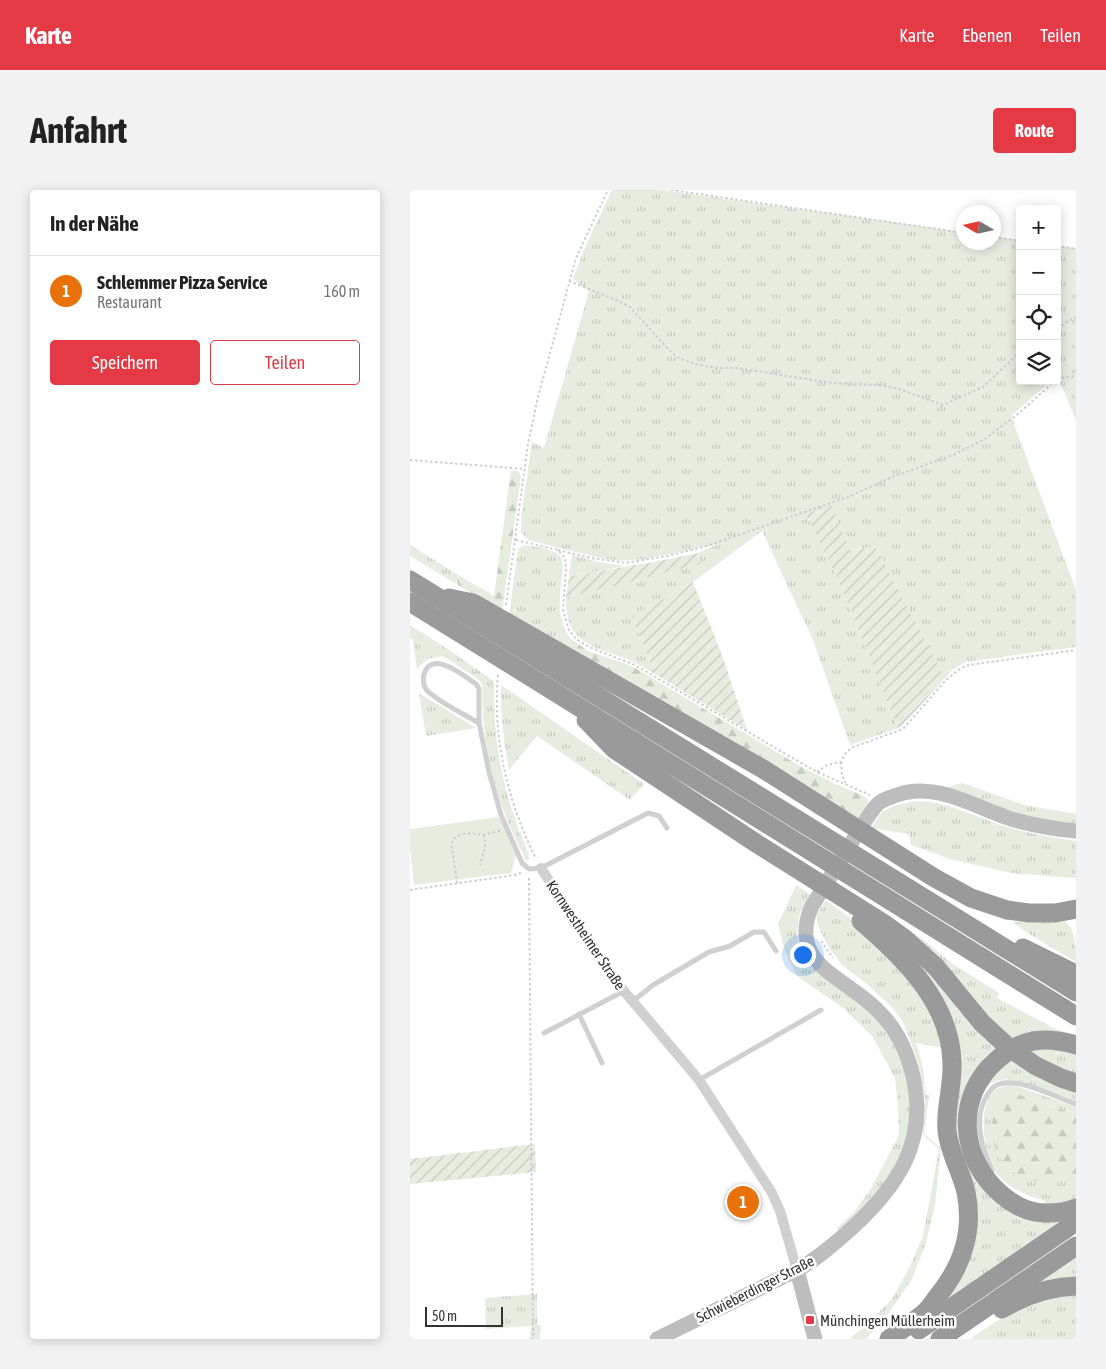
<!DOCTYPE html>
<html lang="de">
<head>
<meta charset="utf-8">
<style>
	:root { --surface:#fff; --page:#f2f2f2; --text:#222; --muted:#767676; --line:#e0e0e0; --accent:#e63946 }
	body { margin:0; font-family:"Asap Condensed",sans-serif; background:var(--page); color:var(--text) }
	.controls { position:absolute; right:15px; top:15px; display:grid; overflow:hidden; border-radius:5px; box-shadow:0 2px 12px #0003 }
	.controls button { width:45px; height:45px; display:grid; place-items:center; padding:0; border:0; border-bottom:1px solid var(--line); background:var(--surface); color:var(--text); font:25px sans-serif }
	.compass { position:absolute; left:546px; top:15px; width:45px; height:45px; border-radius:50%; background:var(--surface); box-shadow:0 2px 12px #0003; rotate:279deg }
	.scale { position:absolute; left:15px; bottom:12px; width:78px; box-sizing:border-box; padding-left:5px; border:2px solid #333; border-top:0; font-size:14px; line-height:18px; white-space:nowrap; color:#333; -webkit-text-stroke:4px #fff; paint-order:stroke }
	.you { position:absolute; left:392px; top:764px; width:18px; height:18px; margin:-12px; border:4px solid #fff; border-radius:50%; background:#1a73e8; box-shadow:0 0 0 8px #1a73e833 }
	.badge { display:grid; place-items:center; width:32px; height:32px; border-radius:50%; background:var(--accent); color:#fff; font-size:16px; font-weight:700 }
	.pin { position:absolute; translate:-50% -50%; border:2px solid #fff; box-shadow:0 1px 5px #0006 }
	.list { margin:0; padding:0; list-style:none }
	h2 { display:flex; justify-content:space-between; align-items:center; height:65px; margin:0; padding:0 20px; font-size:21px }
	h2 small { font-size:16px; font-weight:400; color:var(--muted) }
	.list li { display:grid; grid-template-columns:32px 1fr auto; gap:15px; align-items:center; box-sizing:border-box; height:70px; padding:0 20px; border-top:1px solid var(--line) }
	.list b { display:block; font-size:19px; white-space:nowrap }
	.list p { margin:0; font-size:16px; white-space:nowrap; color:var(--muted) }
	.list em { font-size:16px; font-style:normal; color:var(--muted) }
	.actions { display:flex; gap:10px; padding:15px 20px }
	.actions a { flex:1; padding:11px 0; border:1px solid var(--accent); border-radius:5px; text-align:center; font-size:18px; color:var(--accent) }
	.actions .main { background:var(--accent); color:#fff }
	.icon { flex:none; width:28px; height:28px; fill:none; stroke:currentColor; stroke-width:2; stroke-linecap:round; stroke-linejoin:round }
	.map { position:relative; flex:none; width:666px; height:1149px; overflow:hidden; border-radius:5px }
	header { display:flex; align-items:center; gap:30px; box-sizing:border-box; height:70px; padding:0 25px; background:var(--accent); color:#fff }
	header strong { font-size:24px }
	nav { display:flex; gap:28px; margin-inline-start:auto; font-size:18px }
	.intro { display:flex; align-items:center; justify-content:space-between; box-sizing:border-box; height:120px; padding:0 30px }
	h1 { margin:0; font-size:35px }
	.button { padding:12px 22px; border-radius:5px; background:var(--accent); color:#fff; font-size:18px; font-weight:700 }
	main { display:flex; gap:30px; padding:0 30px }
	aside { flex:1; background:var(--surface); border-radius:5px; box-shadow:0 2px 12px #0003 }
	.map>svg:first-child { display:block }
	.grass { fill:url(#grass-tufts) }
	.forest { fill:url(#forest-firs) }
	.park { fill:#e6ecdf }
	.garden { fill:url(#garden-furrows) }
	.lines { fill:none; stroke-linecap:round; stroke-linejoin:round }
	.path { stroke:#cdcdcd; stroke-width:2; stroke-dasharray:2.5 2.5; stroke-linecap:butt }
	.lane { stroke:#d0d0d0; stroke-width:5 }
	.street { stroke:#d0d0d0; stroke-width:10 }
	.secondary { stroke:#bdbdbd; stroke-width:15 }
	.highway { stroke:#9a9a9a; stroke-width:19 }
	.poi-dot { fill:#e63946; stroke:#fff; stroke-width:2 }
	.labels { text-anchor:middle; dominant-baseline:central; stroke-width:5; stroke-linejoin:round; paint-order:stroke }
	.street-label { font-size:15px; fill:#333; stroke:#fff }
	.poi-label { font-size:15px; fill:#333; stroke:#fff; text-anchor:start }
</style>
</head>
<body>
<header>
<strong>Karte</strong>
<nav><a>Karte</a><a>Ebenen</a><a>Teilen</a></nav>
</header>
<div class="intro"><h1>Anfahrt</h1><a class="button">Route</a></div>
<main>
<aside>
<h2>In der Nähe<small></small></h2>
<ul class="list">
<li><span class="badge" style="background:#e8710a">1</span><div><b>Schlemmer Pizza Service</b><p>Restaurant</p></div><em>160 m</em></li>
</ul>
<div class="actions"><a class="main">Speichern</a><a>Teilen</a></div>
</aside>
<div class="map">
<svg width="666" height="1149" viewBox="0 0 666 1149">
	<defs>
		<pattern id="grass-tufts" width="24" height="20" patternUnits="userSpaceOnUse" patternTransform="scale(1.25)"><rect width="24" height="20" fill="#e6ecdf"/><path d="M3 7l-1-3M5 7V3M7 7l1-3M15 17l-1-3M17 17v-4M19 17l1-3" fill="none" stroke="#c6cbc0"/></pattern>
		<pattern id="forest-firs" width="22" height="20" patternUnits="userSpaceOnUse" patternTransform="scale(1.25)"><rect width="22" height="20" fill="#e6ecdf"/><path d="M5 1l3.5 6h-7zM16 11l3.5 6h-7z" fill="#c6cbc0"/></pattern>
		<pattern id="garden-furrows" width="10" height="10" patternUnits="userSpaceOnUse" patternTransform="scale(1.25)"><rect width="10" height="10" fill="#e6ecdf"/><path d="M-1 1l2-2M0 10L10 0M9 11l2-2" fill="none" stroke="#c6cbc0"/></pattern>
	</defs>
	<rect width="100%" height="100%" fill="#fff"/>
	<!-- grass -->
	<g class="grass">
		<path d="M202 0H252L553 42 554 52H584V47L610 50V191H641L601 226 666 400V457L555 472 542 480 535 488 465 356 440 361 396 324 431 396 488 538 440 555 403 450 352 341 283 392 222 427 245 484C235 478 225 472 214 468 180 455 155 452 156 408L291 374 288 363 308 354 235 369 209 371 186 367 118 350 111 342V328L122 252 134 258 179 101 163 89 176 55Z"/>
		<polygon points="647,56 666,58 666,230 647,186"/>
		<polygon points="0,355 50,386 47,387 46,392 48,395 0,366"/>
		<path d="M114 355C123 356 147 359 151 368 154 373 152 382 152 387 149 410 147 429 160 448L151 453 99 426 108 359Z"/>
		<polygon points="162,365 189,372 215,376 159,386"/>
		<path d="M0 435 33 456 84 491C83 534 88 576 101 617 106 634 113 649 119 665V670H116L115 668C93 626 78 583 74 536 72 522 73 508 72 494L68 489 33 466 17 469 7 479 3 451 0 448Z"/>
		<path d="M91 495 234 594 220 610 127 546 99 580C94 552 90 524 91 495Z"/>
		<polygon points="9,503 66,538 16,546"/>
		<polygon points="552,593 614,615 666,624 666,636 633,632 531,599"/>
		<path d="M505 611C535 611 562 625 590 635 615 643 640 647 666 651V688L601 683 540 669 501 655 499 644 461 638 471 623 483 616Z"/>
		<polygon points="386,695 400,704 390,723 389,728 387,745 392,764 400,775 452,812 480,844 492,870 499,898 500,935 495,953 480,988 431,1042 427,1038 445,1021 462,997 489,945 488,916 485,888 463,847 433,818 387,786 375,761 368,735"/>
		<polygon points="416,710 443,730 479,764 519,818 534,858 506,853 512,873 516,905 519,905 514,944 531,958 525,1015 516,1053 502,1089 475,1128 456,1149 440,1149 455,1136 482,1109 499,1078 513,1046 529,959 512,944 515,906 508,872 500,850 494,834 483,818 457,794 432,775 416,753 407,734 407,724"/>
		<path d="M653 730C666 738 666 756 666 772L616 742 605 734V732H627Z"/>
		<polygon points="484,731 511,748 543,774 589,803 587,808 640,836 656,843 655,844 623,844 620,841 598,850"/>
		<polygon points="485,748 549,814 546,818 589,856 573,869 574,871 555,907 580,1004 666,1024 528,1118 549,1087 556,983 544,937 549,875"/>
		<polygon points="640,858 666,862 666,887 616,862"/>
		<path d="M604 868 666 898V911C619 899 564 856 567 943H564L571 898 593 876Z"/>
		<path d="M599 895 606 896 666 917V924L619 909 604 902 583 946 587 962 598 978 650 990 666 983V1012L635 1018V1011C618 1006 600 999 588 985 574 968 567 921 582 903 586 898 593 897 599 895Z"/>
		<polygon points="666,1064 666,1089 633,1092 631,1090"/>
		<polygon points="127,1104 127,1135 131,1135 130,1149 120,1149 121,1136 76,1139 75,1108"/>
		<path d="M666 1104V1149H560C585 1132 612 1112 643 1105 650 1104 658 1104 666 1104Z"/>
	</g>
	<!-- forest -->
	<g class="forest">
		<polygon points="101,280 108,281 111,286 92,422 48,395 46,388 50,386 84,406"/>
		<polygon points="160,448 178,461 222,476 390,576 425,594 452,605 458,609 458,614 446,630 151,453"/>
		<path d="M599 902H604L619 909 666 924V983C656 987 645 993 633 992 621 991 606 986 598 978 578 958 575 920 599 902Z"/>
	</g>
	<!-- park -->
	<polygon class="park" points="89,627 106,665 101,683 4,695 0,658 0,639"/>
	<!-- garden -->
	<g class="garden">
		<polygon points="421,315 440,361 465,356 535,488 492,536 488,538 431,396 396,324"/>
		<polygon points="288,363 291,374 156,408 159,386 244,372"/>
		<polygon points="283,392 312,465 337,540 245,484 222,427"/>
		<polygon points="125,954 126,982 0,994 0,969"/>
	</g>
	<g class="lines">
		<!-- path -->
		<g class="path">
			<polyline points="261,0 554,43"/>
			<polyline points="584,47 610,51"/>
			<polyline points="647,56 666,59"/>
			<polyline points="159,91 211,112 220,117 259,160 270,169 286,174 306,178 327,178 422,193 471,195 489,199 533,215 573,197 610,162"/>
			<polyline points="647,138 666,127"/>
			<polyline points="647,189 649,188 666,186"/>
			<polyline points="0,270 115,279"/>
			<polyline points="106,350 148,360 155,368 156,378 153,420 159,440 166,449 179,457 225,475 367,559 407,582 460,605"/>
			<polyline points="148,360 181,368 215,373 257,366 294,357 438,307 482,287 543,265 575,249 609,223 645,191"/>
			<polyline points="96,415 118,254 128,207 166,68 198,0"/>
			<path d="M88 485C82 548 98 612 126 669"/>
			<polyline points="431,572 432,586 436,593"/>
			<polyline points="407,582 417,575 431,572 435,564 441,558 493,539 536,490 551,478 559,475 666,460"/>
			<polyline points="73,645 90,641"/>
			<polyline points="119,688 123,1149"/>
			<path d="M47 693 42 657C42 653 42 651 44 649 49 642 69 642 75 647V657L70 675"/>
			<polyline points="0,700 105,685 111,683"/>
			<polyline points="411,751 423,768"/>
		</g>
		<!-- lane -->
		<g class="lane">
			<path d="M69 533C57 526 23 509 16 499 13 495 13 489 14 484 22 459 54 486 66 494L69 499V533L79 582 91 625 112 673 119 679 131 678 238 623 249 626 257 638"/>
			<polyline points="223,811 243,795 299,762 320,756 344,742 354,742 366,761"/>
			<polyline points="169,824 192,873"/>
			<polyline points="134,843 214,801"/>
			<polyline points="289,890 411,820"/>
			<path d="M582 981C572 958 563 930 576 907 583 894 590 892 604 893 624 895 647 908 666 914"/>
		</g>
		<!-- street -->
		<polyline class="street" points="131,678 188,767 214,801 289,890 362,1003 370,1021 387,1080"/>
		<!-- secondary -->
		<g class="secondary">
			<polyline points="387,1080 405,1149"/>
			<path d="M247 1149 387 1080C407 1069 424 1054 441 1039 488 996 518 952 503 886 498 865 488 842 473 826 465 817 454 808 444 801 430 790 411 780 402 764 393 749 395 731 402 716L457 628C461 623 464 617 469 613 474 609 481 607 487 605 525 591 565 617 601 629 622 635 644 639 666 641"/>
		</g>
		<!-- highway -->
		<g class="highway">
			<polyline points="0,390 666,802"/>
			<polyline points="39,408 63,413 353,579 523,687 561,708 597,720 619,723 645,723 666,719"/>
			<polyline points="0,412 666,826"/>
			<polyline points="176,530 204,559 349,655 473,733 495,749 526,777 572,833 598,857 626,876 651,888 666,893"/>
			<path d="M451 731C493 767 541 813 542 873 543 896 535 918 537 941 539 962 551 981 556 1002 564 1041 552 1077 527 1107 523 1113 518 1120 513 1124 502 1133 490 1141 479 1149"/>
			<polyline points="613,758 666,784"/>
			<path d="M666 855C636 846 612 848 588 869 544 906 549 969 592 1005 605 1016 619 1023 636 1023 646 1023 657 1022 666 1018"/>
			<path d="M592 1119C615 1105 639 1097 666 1096"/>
			<polyline points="509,1140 666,1032"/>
			<polyline points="530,1149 666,1056"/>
		</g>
	</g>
	<!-- markers -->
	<rect class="poi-dot" x="395" y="1125" width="10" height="10" rx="2.5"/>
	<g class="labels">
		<!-- street labels -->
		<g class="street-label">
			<text transform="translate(176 745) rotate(56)">Kornwestheimer Straße</text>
			<text transform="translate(345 1099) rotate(-27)">Schwieberdinger Straße</text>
		</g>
		<!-- poi labels -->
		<g class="poi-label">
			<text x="410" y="1130">Münchingen Müllerheim</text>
		</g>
	</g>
</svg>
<div class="controls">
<button>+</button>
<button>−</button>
<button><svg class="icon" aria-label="locate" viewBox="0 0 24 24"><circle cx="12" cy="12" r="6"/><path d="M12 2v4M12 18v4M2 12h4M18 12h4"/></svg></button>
<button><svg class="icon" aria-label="layers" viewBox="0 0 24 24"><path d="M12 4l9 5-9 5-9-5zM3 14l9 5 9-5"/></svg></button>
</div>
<svg class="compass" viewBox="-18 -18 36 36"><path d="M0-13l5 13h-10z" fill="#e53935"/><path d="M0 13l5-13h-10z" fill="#767676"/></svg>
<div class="scale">50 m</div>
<div class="you"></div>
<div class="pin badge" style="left:333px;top:1012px;background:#e8710a">1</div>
</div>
</main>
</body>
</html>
